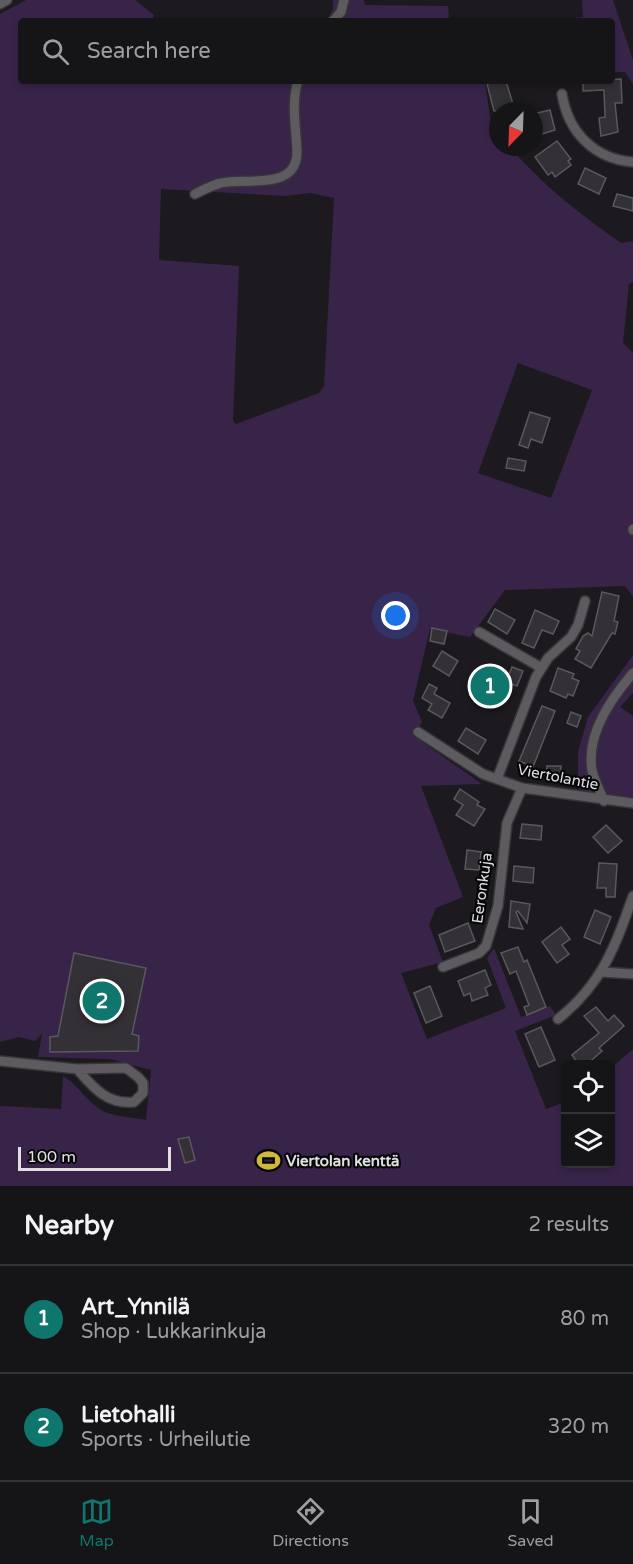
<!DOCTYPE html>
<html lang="en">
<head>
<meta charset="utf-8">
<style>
	:root { --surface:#151416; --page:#222123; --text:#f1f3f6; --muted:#9d9ea1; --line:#343335; --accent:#0f766e }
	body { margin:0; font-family:"Varela Round",sans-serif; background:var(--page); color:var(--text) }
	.controls { position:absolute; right:18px; bottom:18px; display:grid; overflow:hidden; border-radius:6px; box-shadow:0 3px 9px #0003 }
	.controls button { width:54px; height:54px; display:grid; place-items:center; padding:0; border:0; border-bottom:2px solid var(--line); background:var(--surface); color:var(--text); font:30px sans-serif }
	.compass { position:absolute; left:489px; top:102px; width:54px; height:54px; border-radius:50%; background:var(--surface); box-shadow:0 3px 9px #0003; rotate:203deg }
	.scale { position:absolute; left:18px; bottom:15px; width:153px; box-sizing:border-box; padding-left:6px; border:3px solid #e0dfe1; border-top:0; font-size:16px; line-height:21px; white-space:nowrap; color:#e0dfe1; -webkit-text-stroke:4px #060607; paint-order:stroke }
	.you { position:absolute; left:396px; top:616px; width:21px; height:21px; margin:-15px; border:4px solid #fff; border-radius:50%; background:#1a73e8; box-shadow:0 0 0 9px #1a73e833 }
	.badge { display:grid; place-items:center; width:39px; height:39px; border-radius:50%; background:var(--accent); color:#fff; font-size:20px; font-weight:700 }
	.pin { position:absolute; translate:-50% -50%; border:3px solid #fff; box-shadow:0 2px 6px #0006 }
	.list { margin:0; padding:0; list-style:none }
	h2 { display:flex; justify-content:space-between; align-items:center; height:78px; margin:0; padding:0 24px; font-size:26px }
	h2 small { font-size:20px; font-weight:400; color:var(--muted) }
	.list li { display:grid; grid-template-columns:39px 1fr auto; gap:18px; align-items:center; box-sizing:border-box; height:108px; padding:0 24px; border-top:2px solid var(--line) }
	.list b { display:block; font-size:22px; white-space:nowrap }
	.list p { margin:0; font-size:20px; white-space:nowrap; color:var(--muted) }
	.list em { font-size:20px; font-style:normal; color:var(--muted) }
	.icon { flex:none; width:33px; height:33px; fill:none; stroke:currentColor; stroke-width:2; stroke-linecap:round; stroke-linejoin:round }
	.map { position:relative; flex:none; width:633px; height:1186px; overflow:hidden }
	.search { position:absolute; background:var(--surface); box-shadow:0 3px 9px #0003; left:18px; right:18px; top:18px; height:66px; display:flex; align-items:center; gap:15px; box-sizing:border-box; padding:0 21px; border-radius:6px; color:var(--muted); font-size:22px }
	.sheet { height:294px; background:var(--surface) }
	nav { display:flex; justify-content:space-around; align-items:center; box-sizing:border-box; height:84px; border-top:2px solid var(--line); background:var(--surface); font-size:16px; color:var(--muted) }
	nav a { display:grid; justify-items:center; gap:3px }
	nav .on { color:var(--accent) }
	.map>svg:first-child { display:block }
	.green { fill:#382449; fill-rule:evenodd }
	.building { fill:#333135; stroke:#5a585c; stroke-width:1.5 }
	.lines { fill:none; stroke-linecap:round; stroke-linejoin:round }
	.minor-casing { stroke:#373538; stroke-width:12 }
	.minor { stroke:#5d5b5f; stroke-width:9 }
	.labels { text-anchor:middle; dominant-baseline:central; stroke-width:4.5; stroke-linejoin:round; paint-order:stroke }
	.street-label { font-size:15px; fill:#e0dfe1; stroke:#060607 }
	.poi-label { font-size:15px; font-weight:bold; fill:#e0dfe1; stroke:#060607; text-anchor:start }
</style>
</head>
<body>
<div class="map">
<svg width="633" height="1186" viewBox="0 0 633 1186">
	<rect width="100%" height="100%" fill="#1c1a1e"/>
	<!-- green -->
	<g class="green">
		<path d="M26 0H135L154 15 152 21H21V81H485L491 124 498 133V147H510C542 185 581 215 621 243L633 241V282L629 284 623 343 633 353V597L625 586 505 590 470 637 430 629 413 701 422 722 414 736 482 784 421 786 463 897 436 908 429 925 443 962 401 973 427 1039 506 1008 487 958 494 948 521 1017 550 1006 556 1015 515 1031 546 1109 565 1102 566 1164H610L611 1068 633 1049V1186H0V1106L61 1109 63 1076C79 1085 87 1103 103 1111 115 1117 133 1117 146 1120L151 1070 110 1059 38 1057 42 1034 35 1041 19 1037 0 1042V14ZM161 189 285 196 310 193 334 198 324 386 319 393 236 424 233 421 239 266 159 260ZM518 363 592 390 551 498 478 473Z"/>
		<polygon points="333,0 364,0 365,5 448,6 449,21 327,21 333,9"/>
		<polygon points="582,0 613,0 633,60 633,84 625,72 612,72 612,21 530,21 583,17"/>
		<polygon points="633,655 633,693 620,707 633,716 633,797 595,794 578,788 578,752 588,717"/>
	</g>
	<!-- building -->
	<g class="building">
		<polygon points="621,79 622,103 615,103 618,132 601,136 599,118 605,117 604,90 583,91 583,81"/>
		<polygon points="499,81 506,81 515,111 494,111 487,84"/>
		<polygon points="550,110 555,130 542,134 537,113"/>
		<polygon points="557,141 571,159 568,161 571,165 555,177 552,172 548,175 535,157"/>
		<polygon points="585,168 606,178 599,194 578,184"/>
		<polygon points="617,194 633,198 633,211 613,206"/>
		<polygon points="530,412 550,418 542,443 531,439 528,448 519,445"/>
		<polygon points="508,458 526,461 524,471 506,468"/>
		<polygon points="602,592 619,596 614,621 618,622 615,634 612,633 591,668 575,659 580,651 576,649 583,636 588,633 592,636"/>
		<polygon points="495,609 515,620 507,634 488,622"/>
		<polygon points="535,610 559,621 553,634 542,630 534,648 522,643"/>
		<polygon points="432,628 447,631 444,644 430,641"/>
		<polygon points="442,651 458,661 449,676 433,666"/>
		<polygon points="512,667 523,671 517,686 506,682"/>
		<polygon points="558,668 574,674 572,678 579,681 573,696 568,694 566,698 550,691"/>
		<polygon points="488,678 506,687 498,701 481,692"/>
		<polygon points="429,684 437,688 434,694 450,703 442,718 428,710 432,704 422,698"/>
		<polygon points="542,706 555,711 533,767 519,761"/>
		<polygon points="571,712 581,716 577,727 567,723"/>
		<polygon points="466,728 486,740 478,754 458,741"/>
		<polygon points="547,766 561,766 560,778 546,777"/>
		<polygon points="460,789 479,802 477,805 485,809 474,826 456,815 463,805 454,799"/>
		<polygon points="522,824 542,826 541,840 520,838"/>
		<polygon points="606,825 622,841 608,853 593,837"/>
		<polygon points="467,850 481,852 479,870 465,869"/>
		<polygon points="599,863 617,864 615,897 606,897 606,888 597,888"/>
		<polygon points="514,866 534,868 533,883 513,881"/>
		<polygon points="511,901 530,904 527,923 518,911 516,912 523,929 509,927"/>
		<polygon points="595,910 611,917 600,944 584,937"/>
		<polygon points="468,923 475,941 445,952 439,935"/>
		<polygon points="561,927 570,939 562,945 569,954 557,963 542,942"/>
		<polygon points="518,947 524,962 527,960 546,1007 527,1015 524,1007 529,1005 516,971 510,974 501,953"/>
		<polygon points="74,953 146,968 132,1034 139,1036 138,1051 50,1052 50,1037 58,1036"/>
		<polygon points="485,970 491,985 485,988 488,995 472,1001 470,993 464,996 458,981"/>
		<polygon points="430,986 442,1016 426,1023 414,993"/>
		<polygon points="596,1007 608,1021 614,1015 624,1026 599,1048 602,1051 586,1065 579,1065 572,1055 599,1033 584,1016"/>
		<polygon points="541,1027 555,1060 539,1067 525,1034"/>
		<polygon points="189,1137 195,1160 185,1163 178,1139"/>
	</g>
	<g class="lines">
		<defs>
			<g id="minor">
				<polyline points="0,4 7,0"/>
				<polyline points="333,21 341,12 344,0"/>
				<path d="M562 94C568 132 594 159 633 162"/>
				<path d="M195 194C203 190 212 185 221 183 244 177 298 192 297 151 296 128 291 103 298 81"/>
				<polyline points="633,529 633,530"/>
				<polyline points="479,632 540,667"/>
				<polyline points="418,732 483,774 522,788 633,803"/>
				<polyline points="497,779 536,677 548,658 571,637 578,625 585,601"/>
				<path d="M604 801C600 791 594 780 592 770 586 734 611 699 633 673"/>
				<polyline points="443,967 479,953 486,946 498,906 507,823 522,788"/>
				<polyline points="601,972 633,974"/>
				<path d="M558 1019C602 984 615 947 633 896"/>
				<path d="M0 1061 77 1069 126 1068 138 1077 143 1083V1093L134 1102C107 1105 93 1087 77 1069"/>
			</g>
		</defs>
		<!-- minor casing -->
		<use href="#minor" class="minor-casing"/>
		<!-- minor -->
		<use href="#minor" class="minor"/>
	</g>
	<!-- icons -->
	<defs>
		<symbol id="stadium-bare" viewBox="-9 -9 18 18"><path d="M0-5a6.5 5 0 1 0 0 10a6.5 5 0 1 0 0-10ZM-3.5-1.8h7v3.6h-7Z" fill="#d1b736" stroke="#060607" stroke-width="2.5" paint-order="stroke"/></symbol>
	</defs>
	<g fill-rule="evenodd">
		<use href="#stadium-bare" x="252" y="1144" width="33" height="33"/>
	</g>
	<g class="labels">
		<!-- street labels -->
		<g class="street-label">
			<text transform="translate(558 777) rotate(11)">Viertolantie</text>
			<text transform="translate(482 888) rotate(-82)">Eeronkuja</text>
		</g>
		<!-- poi labels -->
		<g class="poi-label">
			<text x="286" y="1161">Viertolan kenttä</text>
		</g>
	</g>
</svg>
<div class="controls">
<button><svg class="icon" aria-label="locate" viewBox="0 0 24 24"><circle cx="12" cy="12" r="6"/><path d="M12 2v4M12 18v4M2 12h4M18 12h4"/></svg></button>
<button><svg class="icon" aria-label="layers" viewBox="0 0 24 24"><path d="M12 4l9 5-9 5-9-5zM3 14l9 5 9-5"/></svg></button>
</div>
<svg class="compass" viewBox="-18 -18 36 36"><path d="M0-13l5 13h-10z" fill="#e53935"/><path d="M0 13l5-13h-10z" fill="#9d9ea1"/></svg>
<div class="scale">100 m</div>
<div class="you"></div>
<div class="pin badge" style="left:490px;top:686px">1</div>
<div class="pin badge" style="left:102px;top:1001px">2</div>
<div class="search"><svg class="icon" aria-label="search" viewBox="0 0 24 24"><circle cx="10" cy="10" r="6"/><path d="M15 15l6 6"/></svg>Search here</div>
</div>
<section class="sheet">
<h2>Nearby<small>2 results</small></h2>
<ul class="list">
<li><span class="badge">1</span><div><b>Art_Ynnilä</b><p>Shop · Lukkarinkuja</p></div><em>80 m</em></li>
<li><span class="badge">2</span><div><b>Lietohalli</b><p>Sports · Urheilutie</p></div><em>320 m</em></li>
</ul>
</section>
<nav>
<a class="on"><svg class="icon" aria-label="map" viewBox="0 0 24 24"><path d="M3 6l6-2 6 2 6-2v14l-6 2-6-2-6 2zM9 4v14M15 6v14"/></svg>Map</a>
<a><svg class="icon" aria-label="directions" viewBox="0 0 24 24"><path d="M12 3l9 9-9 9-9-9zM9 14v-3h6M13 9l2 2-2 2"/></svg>Directions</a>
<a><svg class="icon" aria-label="saved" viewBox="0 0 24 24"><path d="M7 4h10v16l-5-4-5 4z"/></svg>Saved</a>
</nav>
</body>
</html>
